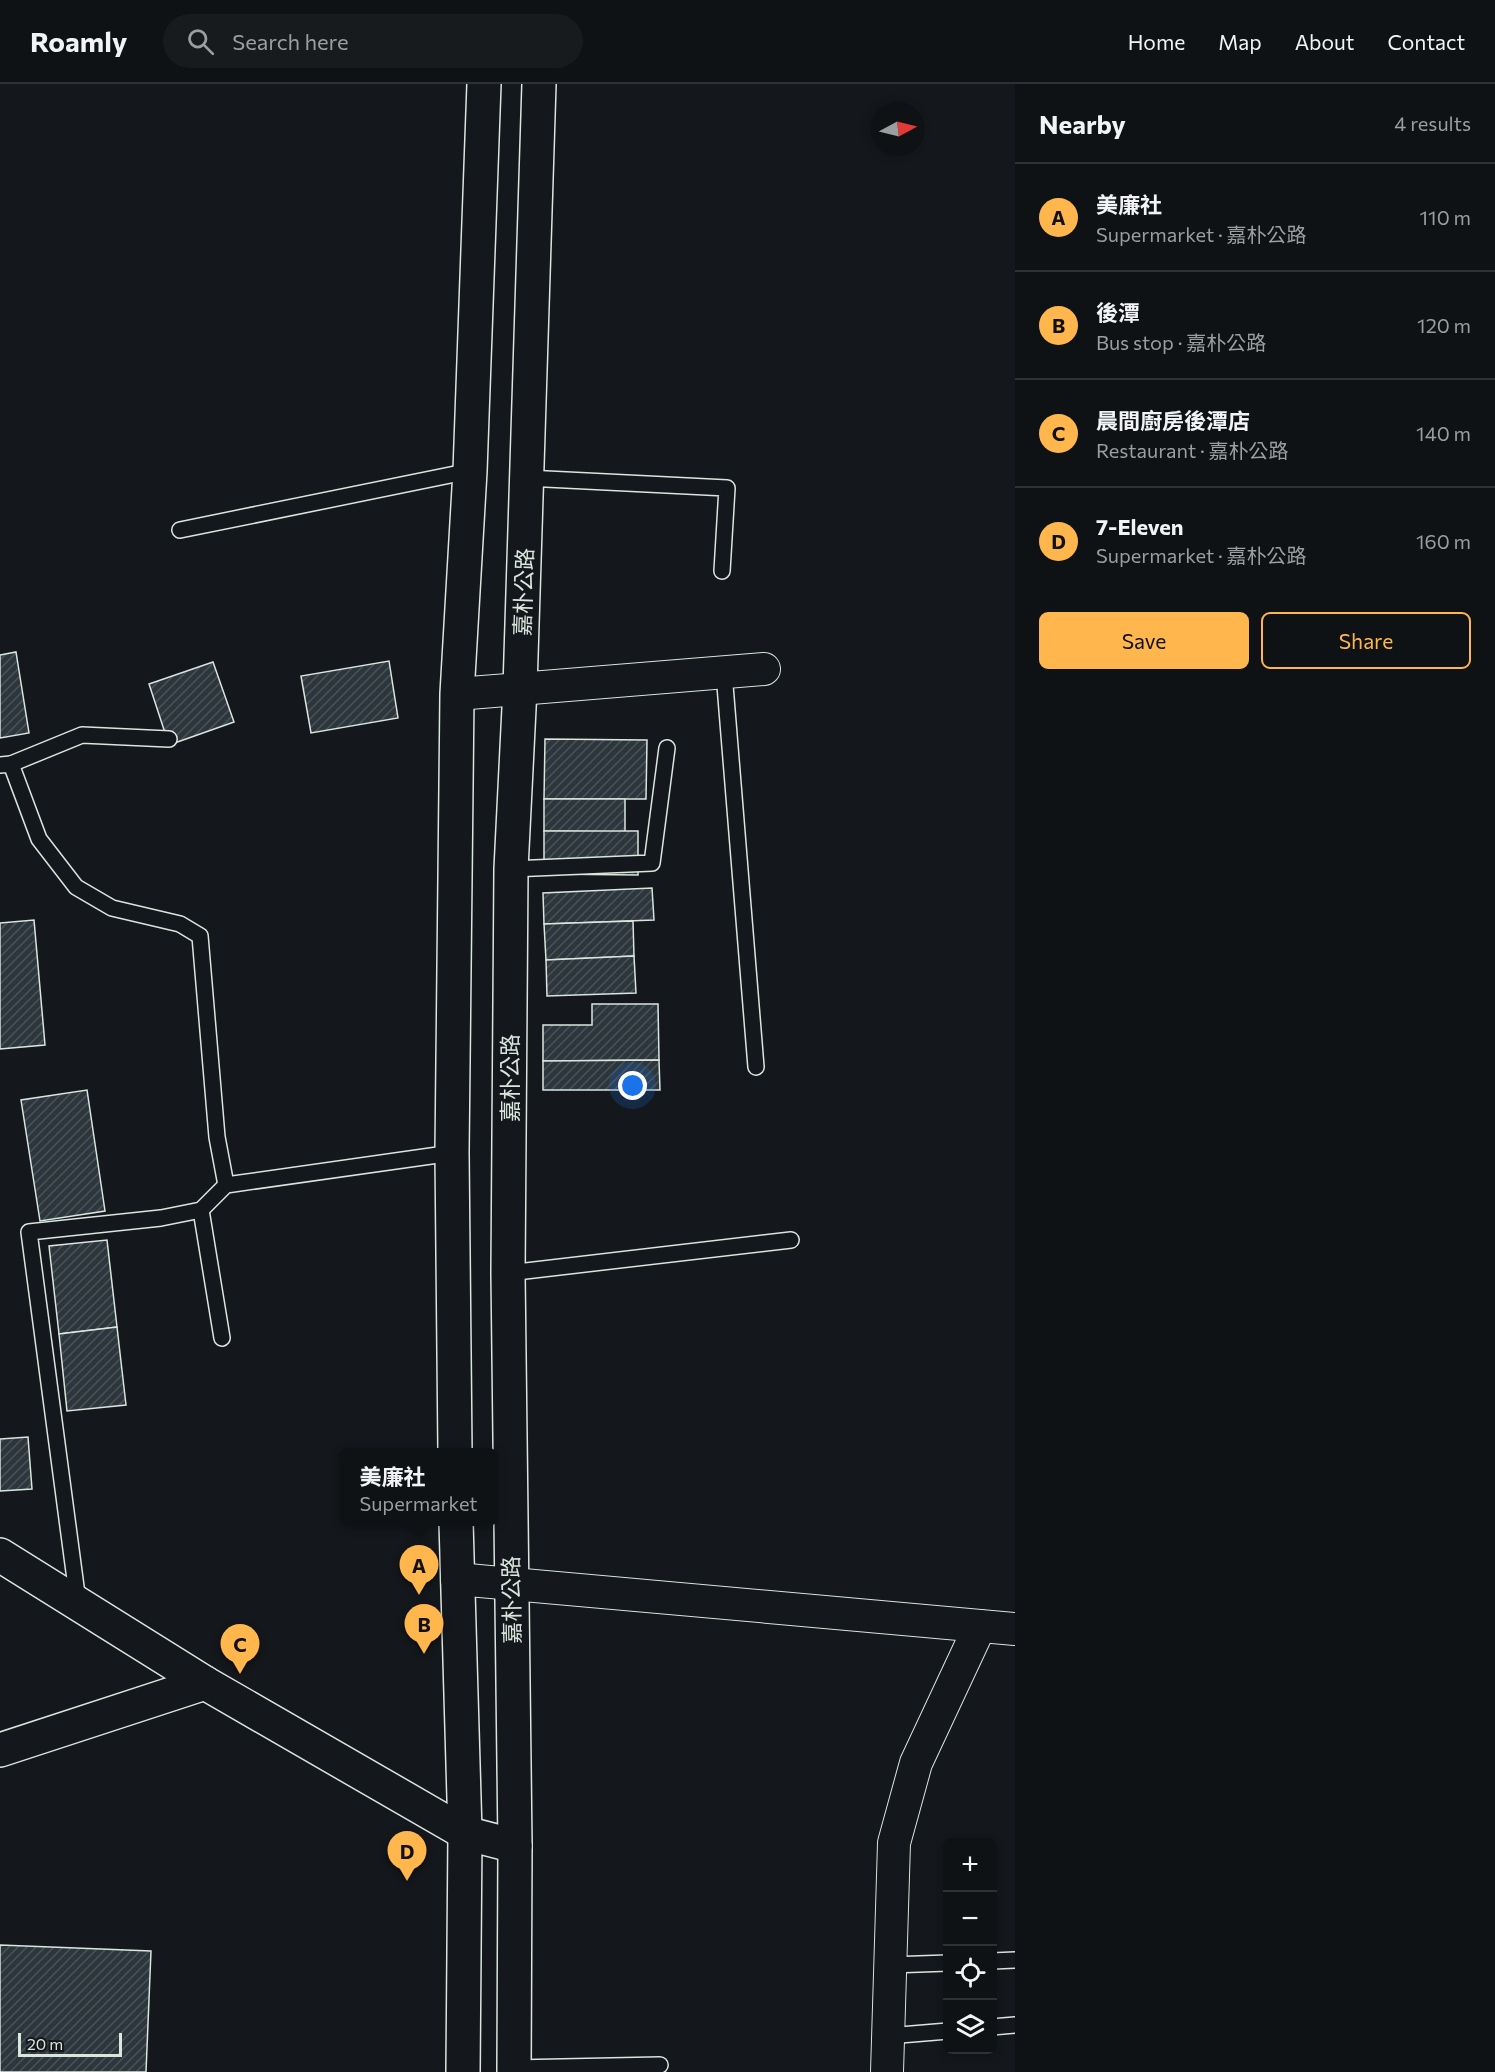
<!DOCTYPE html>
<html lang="en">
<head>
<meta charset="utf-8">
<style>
	:root { --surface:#0f1215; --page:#181b1e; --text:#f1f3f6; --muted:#9b9ea0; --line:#2f3234; --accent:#ffb74d }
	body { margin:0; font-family:Commissioner,"Noto Sans TC",sans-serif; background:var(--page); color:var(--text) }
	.controls { position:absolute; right:18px; bottom:18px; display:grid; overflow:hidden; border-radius:9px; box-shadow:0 3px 9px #0003 }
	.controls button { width:54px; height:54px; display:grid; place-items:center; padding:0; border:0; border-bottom:2px solid var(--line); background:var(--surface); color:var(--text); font:30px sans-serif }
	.compass { position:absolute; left:871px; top:18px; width:54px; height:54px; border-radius:50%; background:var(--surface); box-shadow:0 3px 9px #0003; rotate:83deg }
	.scale { position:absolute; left:18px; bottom:15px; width:104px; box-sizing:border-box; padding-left:6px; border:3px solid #d8e6dc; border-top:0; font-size:16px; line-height:21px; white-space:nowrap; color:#d8e6dc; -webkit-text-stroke:4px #14181c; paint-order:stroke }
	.you { position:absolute; left:633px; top:1002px; width:21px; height:21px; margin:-15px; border:4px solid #fff; border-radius:50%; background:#1a73e8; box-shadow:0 0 0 9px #1a73e833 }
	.badge { display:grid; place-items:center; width:39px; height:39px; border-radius:50%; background:var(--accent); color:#111; font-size:20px; font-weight:700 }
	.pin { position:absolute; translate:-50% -50px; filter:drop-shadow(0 2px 3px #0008) }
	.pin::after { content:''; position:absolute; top:32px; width:21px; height:18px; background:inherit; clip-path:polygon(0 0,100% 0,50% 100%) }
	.popup { position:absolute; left:339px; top:1364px; width:159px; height:78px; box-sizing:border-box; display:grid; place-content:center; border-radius:9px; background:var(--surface); filter:drop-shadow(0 2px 4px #0005); font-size:20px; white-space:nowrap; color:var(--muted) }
	.popup b { font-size:22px; color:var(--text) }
	.popup::after { content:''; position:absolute; left:50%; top:100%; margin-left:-12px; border:12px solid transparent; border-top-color:var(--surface) }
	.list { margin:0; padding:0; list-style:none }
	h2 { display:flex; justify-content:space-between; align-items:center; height:78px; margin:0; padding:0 24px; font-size:26px }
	h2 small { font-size:20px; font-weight:400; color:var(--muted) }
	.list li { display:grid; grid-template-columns:39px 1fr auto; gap:18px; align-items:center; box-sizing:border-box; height:108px; padding:0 24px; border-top:2px solid var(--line) }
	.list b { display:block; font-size:22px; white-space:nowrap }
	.list p { margin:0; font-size:20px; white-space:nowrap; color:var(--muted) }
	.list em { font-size:20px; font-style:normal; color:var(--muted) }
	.actions { display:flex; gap:12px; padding:18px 24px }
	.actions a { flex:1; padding:14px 0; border:2px solid var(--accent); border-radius:9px; text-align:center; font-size:21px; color:var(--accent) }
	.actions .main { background:var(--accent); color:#111 }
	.icon { flex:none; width:33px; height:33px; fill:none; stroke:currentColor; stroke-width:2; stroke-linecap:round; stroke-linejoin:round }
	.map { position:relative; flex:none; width:1015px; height:1988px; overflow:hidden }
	header { display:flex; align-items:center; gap:36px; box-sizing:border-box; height:84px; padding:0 30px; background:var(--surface); border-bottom:2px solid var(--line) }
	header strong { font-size:28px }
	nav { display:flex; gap:33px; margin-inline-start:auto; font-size:21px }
	.search { width:420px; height:54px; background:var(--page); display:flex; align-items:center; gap:15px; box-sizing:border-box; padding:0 21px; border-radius:33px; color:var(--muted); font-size:22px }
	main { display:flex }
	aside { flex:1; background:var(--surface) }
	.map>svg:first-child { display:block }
	.building { fill:url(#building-hatch); stroke:#d8e6dc; stroke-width:1.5 }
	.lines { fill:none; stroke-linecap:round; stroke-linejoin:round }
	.service-casing { stroke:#d8e6dc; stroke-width:18 }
	.minor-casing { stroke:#d8e6dc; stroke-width:34 }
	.tertiary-casing { stroke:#d8e6dc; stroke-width:36 }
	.secondary-casing { stroke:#d8e6dc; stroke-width:36 }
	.service { stroke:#14181c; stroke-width:15 }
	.minor { stroke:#14181c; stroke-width:32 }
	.tertiary { stroke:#14181c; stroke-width:33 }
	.secondary { stroke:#14181c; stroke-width:33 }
	.labels { text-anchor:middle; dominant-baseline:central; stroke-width:4.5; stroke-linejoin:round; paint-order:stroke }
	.street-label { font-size:22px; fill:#d8e6dc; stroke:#14181c }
</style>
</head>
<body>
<header>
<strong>Roamly</strong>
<div class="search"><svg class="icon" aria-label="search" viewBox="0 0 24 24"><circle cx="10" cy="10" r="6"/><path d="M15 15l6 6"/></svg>Search here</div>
<nav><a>Home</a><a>Map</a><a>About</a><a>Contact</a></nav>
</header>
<main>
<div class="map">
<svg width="1015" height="1988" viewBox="0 0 1015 1988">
	<defs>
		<pattern id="building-hatch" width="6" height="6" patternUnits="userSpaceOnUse" patternTransform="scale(1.5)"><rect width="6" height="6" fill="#2c363c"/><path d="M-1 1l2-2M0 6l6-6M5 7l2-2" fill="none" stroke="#4a5358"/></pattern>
	</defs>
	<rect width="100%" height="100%" fill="#14181c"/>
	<!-- building -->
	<g class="building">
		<polygon points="16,568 29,649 0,654 0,571"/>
		<polygon points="389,577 398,634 311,649 301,592"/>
		<polygon points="213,578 234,638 169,661 149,600"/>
		<polygon points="545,655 647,656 646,715 544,715"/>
		<polygon points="544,715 625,715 625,748 544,747"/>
		<polygon points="544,747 638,747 638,791 544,790"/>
		<polygon points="652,804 654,836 544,840 543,809"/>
		<polygon points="34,836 45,961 0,965 0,839"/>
		<polygon points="633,837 634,872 546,876 544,840"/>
		<polygon points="634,872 636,909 547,912 546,876"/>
		<polygon points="592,920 658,920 659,976 543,977 543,941 592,941"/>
		<polygon points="659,976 660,1006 543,1006 543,977"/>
		<polygon points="87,1006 105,1127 40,1137 21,1016"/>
		<polygon points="107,1156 117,1243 59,1250 49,1162"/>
		<polygon points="117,1243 126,1321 67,1327 59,1250"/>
		<polygon points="28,1353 32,1405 0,1407 0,1355"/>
		<polygon points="0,1861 151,1867 146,1988 0,1988"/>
	</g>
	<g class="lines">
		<defs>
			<g id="service">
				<polyline points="526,394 727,404 722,487"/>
				<polyline points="180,446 470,387"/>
				<polyline points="724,589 756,983"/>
				<polyline points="11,680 82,651 169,655"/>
				<polyline points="0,681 11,680 39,755 76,803 112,824 180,840 200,852 217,1053 226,1101"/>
				<polyline points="511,785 652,779 667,664"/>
				<polyline points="201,1126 222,1254"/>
				<polyline points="508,1189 791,1156"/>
				<polyline points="78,1518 29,1148 161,1134 201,1126 226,1101 452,1069"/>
				<polyline points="992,1877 1015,1876"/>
				<polyline points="890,1881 948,1879"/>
				<polyline points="992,1943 1015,1941"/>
				<polyline points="888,1952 948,1947"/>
				<polyline points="514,1984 660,1981"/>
			</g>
			<g id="minor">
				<polyline points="457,610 764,585"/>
				<polyline points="457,1495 1015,1545"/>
				<polyline points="887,1988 894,1759 916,1679 980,1542"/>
			</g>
			<polyline id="tertiary" points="0,1666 205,1599"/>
			<g id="secondary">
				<polyline points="455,1368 452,1069 457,610 470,387 484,0"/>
				<polyline points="456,1438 465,1749 463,1988"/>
				<polyline points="0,1471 205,1599 465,1749 515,1762"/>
				<polyline points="514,1988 515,1762 508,1189 511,785 520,604 539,0"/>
			</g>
		</defs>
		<!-- service casing -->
		<use href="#service" class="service-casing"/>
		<!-- minor casing -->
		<use href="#minor" class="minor-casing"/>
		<!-- tertiary casing -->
		<use href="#tertiary" class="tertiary-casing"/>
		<!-- secondary casing -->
		<use href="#secondary" class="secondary-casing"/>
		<!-- service -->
		<use href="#service" class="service"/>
		<!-- minor -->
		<use href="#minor" class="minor"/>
		<!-- tertiary -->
		<use href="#tertiary" class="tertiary"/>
		<!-- secondary -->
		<use href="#secondary" class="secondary"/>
	</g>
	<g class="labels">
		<!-- street labels -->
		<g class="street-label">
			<text transform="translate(523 508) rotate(-88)">嘉朴公路</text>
			<text transform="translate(509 994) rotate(-90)">嘉朴公路</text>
			<text transform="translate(511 1516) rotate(-91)">嘉朴公路</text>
		</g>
	</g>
</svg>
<div class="controls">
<button>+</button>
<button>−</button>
<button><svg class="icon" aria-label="locate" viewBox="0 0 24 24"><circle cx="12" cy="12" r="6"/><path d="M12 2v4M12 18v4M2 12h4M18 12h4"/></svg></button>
<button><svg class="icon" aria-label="layers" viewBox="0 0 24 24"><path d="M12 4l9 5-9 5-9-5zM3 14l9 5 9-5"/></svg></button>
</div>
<svg class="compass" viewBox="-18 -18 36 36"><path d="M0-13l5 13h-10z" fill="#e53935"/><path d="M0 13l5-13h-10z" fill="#9b9ea0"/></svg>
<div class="scale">20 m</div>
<div class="you"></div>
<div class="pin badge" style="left:419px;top:1511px">A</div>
<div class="popup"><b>美廉社</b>Supermarket</div>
<div class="pin badge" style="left:424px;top:1570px">B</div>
<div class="pin badge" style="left:240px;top:1590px">C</div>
<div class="pin badge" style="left:407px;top:1797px">D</div>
</div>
<aside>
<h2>Nearby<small>4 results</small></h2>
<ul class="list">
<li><span class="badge">A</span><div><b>美廉社</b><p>Supermarket · 嘉朴公路</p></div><em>110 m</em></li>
<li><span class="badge">B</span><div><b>後潭</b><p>Bus stop · 嘉朴公路</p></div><em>120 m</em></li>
<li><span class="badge">C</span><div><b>晨間廚房後潭店</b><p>Restaurant · 嘉朴公路</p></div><em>140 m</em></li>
<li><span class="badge">D</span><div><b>7-Eleven</b><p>Supermarket · 嘉朴公路</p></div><em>160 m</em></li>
</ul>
<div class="actions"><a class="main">Save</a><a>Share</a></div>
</aside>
</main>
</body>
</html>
